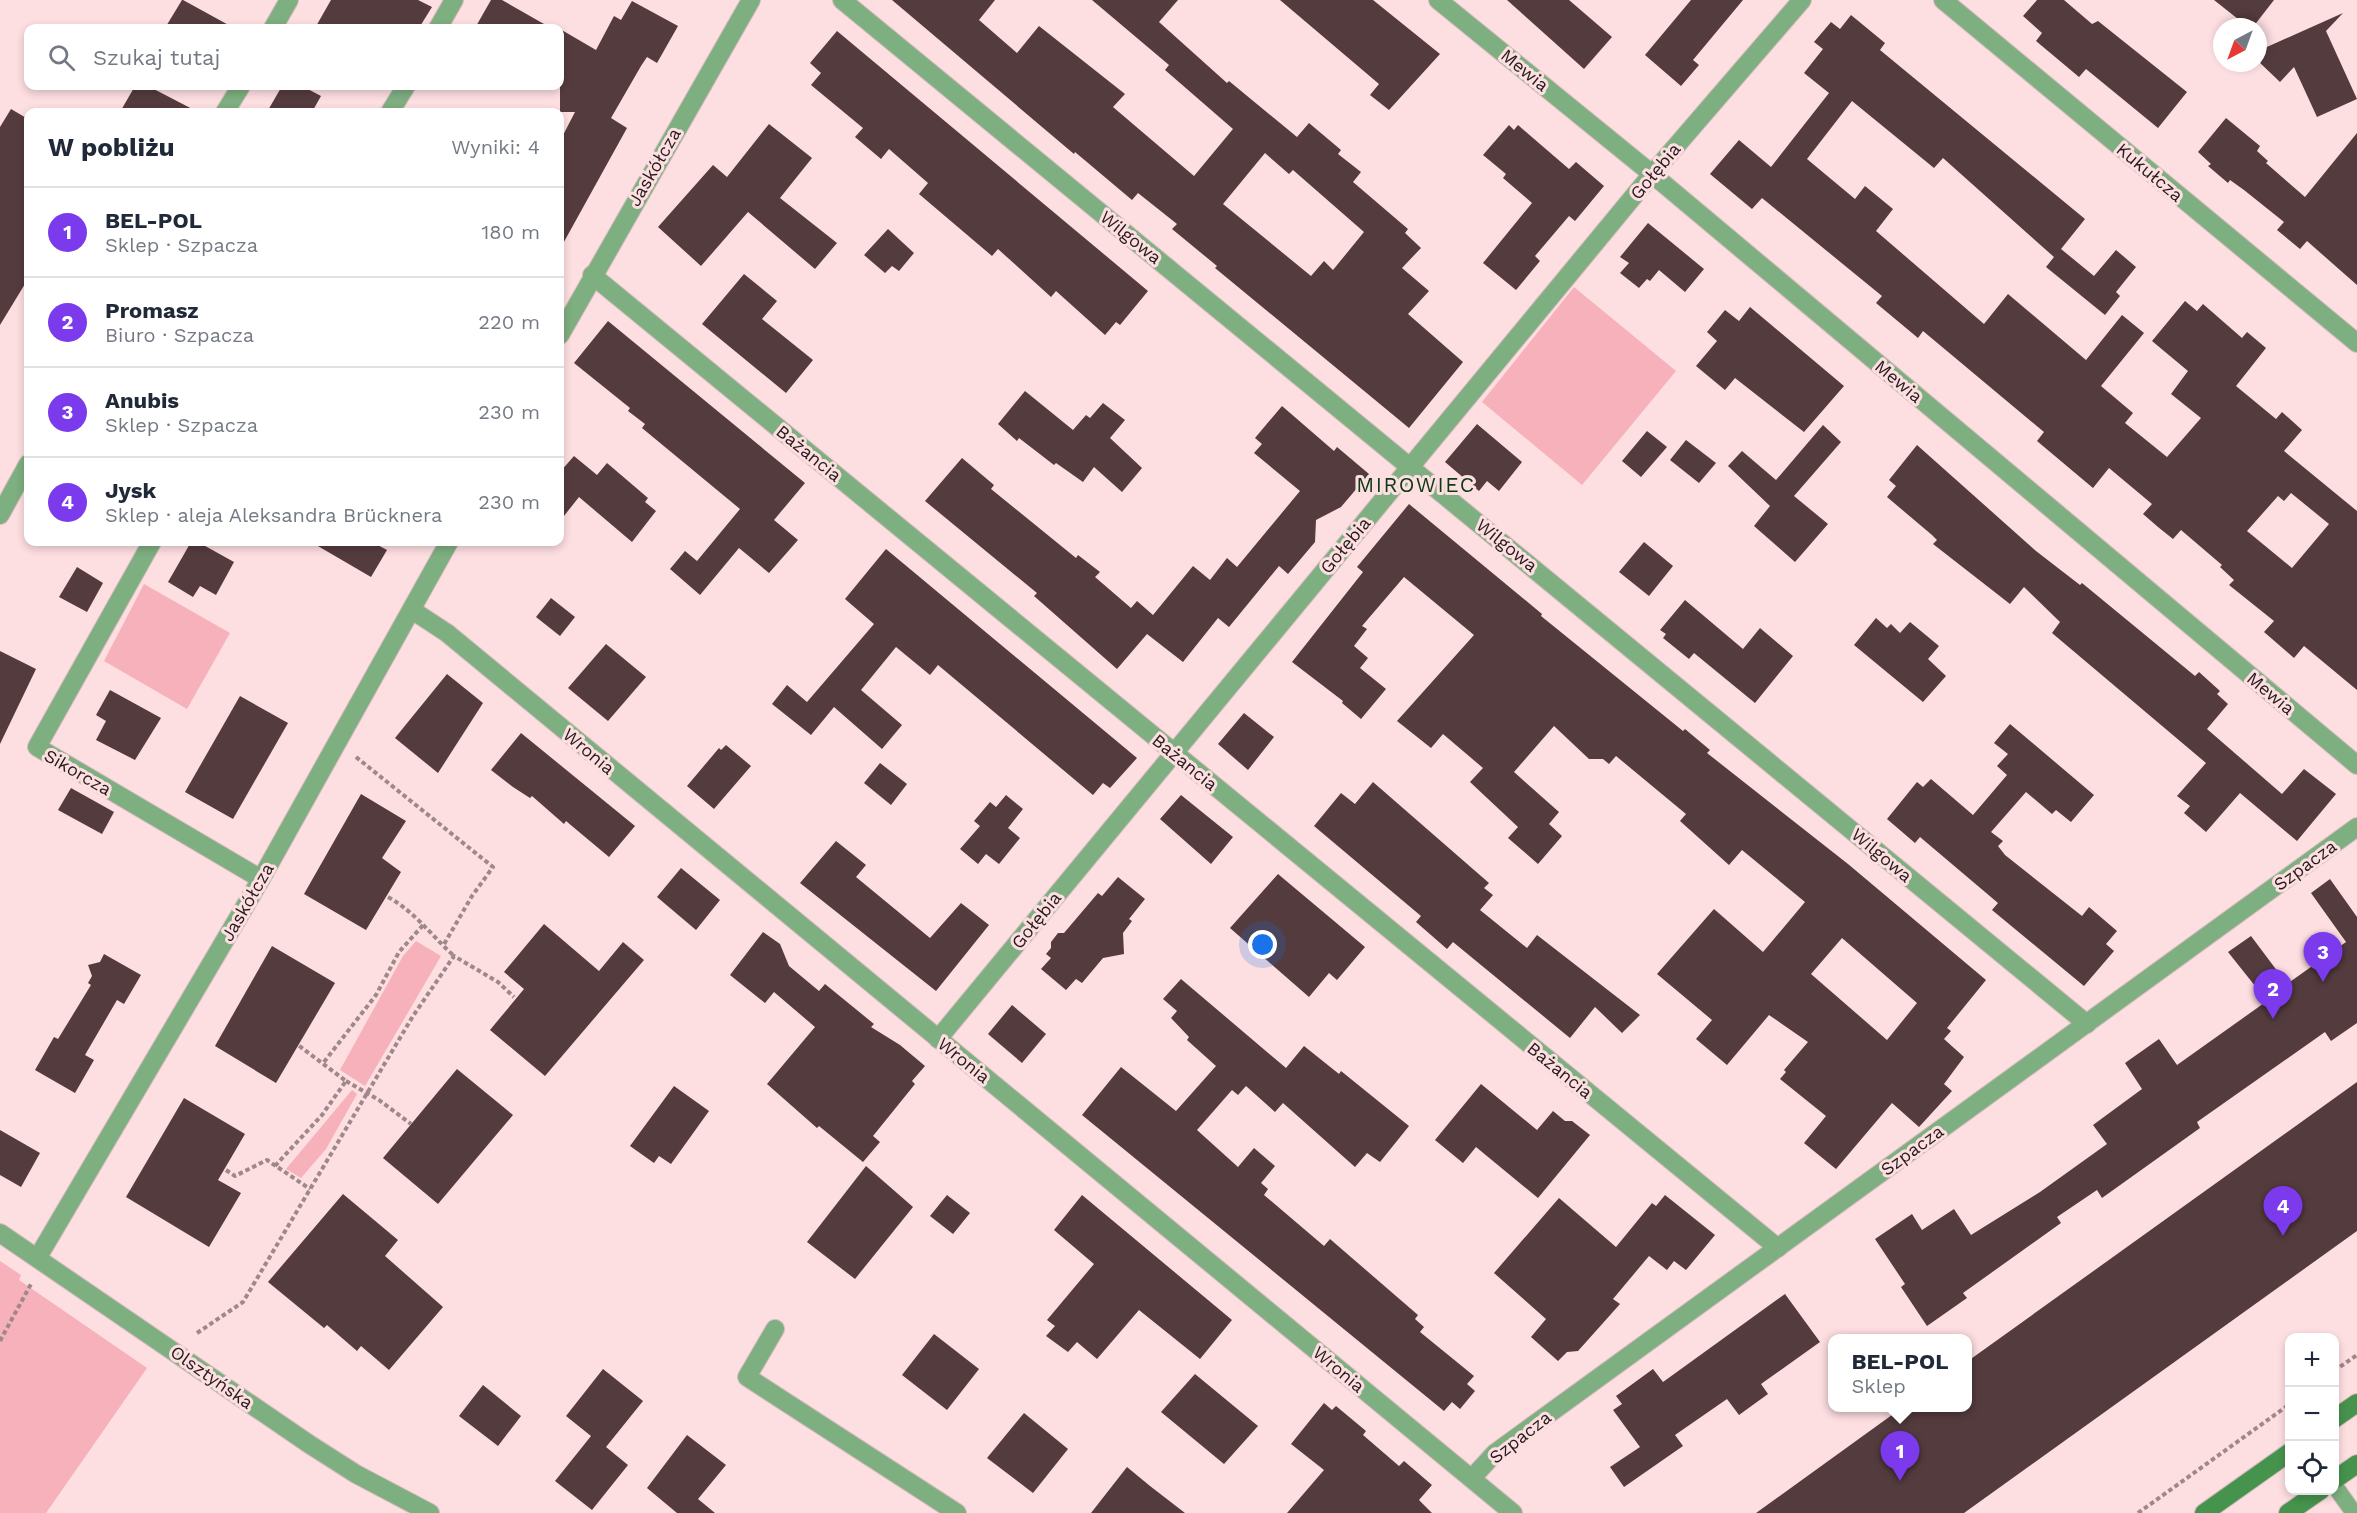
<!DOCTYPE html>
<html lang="pl">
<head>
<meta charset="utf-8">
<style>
	:root { --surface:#fff; --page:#f6f6f7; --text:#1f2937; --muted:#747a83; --line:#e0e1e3; --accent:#7c3aed }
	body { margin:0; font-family:"Work Sans",sans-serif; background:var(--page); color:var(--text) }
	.controls { position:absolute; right:18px; bottom:18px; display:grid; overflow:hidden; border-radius:12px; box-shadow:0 3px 9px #0003 }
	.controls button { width:54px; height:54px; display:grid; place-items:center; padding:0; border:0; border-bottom:2px solid var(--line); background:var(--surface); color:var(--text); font:30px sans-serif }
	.compass { position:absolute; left:2213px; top:18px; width:54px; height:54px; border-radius:50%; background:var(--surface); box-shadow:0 3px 9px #0003; rotate:221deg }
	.you { position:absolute; left:1263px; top:945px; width:21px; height:21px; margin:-15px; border:4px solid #fff; border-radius:50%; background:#1a73e8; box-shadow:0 0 0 9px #1a73e833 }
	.badge { display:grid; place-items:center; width:39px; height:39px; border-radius:50%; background:var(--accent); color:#fff; font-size:20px; font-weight:700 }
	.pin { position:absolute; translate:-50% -50px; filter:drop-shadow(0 2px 3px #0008) }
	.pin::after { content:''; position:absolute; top:32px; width:21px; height:18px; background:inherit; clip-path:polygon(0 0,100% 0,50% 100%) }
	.popup { position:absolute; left:1828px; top:1334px; width:144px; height:78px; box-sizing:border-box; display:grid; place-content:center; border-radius:12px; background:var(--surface); filter:drop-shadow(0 2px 4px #0005); font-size:20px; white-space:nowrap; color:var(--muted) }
	.popup b { font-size:22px; color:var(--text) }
	.popup::after { content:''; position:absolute; left:50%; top:100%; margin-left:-12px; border:12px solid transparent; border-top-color:var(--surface) }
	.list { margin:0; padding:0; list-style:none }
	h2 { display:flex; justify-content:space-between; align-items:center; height:78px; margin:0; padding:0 24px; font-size:26px }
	h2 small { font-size:20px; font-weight:400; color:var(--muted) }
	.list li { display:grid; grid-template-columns:39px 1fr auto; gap:18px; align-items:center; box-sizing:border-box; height:90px; padding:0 24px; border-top:2px solid var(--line) }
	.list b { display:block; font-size:22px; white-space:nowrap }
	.list p { margin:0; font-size:20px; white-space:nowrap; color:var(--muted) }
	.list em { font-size:20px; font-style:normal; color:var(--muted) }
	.icon { flex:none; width:33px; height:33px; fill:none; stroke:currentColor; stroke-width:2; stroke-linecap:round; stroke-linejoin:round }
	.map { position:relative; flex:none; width:2357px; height:1513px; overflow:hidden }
	.search { position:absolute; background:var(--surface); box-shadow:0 3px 9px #0003; left:24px; top:24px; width:540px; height:66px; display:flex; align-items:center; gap:15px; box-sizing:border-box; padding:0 21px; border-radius:12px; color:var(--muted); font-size:22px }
	.panel { position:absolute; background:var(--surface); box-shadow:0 3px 9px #0003; left:24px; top:108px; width:540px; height:438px; border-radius:12px }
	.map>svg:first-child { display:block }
	.green { fill:#f7b1bb }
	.building { fill:#543b3e; fill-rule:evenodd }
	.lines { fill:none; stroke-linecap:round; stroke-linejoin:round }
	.lane-casing { stroke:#d6bbbe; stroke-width:18 }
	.street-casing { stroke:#d6bbbe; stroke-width:20 }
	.secondary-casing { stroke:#d6bbbe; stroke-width:20 }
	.path { stroke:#9e888a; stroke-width:4; stroke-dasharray:4.5 3; stroke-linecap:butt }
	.lane { stroke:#7eaf80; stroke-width:16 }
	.street { stroke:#7eaf80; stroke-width:18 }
	.secondary { stroke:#46934d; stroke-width:18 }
	.labels { text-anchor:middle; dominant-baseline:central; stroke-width:6; stroke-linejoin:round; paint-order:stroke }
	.street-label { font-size:18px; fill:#261b1c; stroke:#fddee1 }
	.quarter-label { font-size:21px; letter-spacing:1.5px; fill:#0c3812; stroke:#fddee1 }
</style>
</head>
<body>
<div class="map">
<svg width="2357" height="1513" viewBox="0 0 2357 1513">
	<rect width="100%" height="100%" fill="#fddee1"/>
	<!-- green -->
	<g class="green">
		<polygon points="1574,287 1676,371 1582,485 1482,402"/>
		<polygon points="144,584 230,633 187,709 104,661"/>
		<polygon points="416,941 441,956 365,1086 340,1070 403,956"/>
		<polygon points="352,1090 357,1094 326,1149 301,1178 286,1169"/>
		<polygon points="0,1261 21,1275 19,1280 147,1368 46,1513 0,1513"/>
	</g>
	<!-- building -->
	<g class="building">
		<polygon points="182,0 183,0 234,28 165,28"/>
		<polygon points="331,0 418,0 432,7 419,28 315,28"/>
		<polygon points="491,0 502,0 551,28 475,28"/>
		<path d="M892 0H995L979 20 1017 53 1039 26 1125 94 1113 107 1194 176 1233 129 1165 70 1169 65 1092 0H1178L1159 22 1227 83 1229 81 1297 137 1309 123 1341 150 1338 154 1361 172 1353 182 1408 229 1405 233 1421 248 1402 268 1429 291 1408 314 1463 362 1409 428 1215 268 1217 266 1172 229 1177 224 1138 193 1132 200 1075 152 1074 154ZM1265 153 1289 174 1293 170 1364 232 1333 270 1324 261 1311 276 1223 204Z"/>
		<polygon points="1280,0 1373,0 1440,54 1389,110 1370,95 1379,84"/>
		<polygon points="1507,0 1569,0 1612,37 1584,69"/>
		<polygon points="1691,0 1743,0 1693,60 1699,65 1681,86 1645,55"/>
		<polygon points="2037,0 2064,0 2092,24 2098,21 2187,92 2158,128 2086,69 2079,77 2036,41 2042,33 2023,16"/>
		<polygon points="2214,0 2274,0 2253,27 2248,27"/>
		<polygon points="632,1 678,26 657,63 647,57 641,66 611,118 627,128 560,249 560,141 575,112 560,112 560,29 596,50 614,16 621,20"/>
		<polygon points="2343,13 2326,31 2357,99 2317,117 2294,67 2280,82 2258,61 2258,51"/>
		<path d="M1851 15 1885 43 1880 50 2085 219 2061 249 2094 276 2116 250 2136 267 2116 292 2120 296 2105 315 2046 267 2054 257 1943 158 1934 168 1852 101 1807 159 1855 199 1865 186 1893 209 1876 231 1984 324 2008 294 2086 360 2122 315 2144 333 2101 386 2133 413 2125 423 2167 457 2201 418 2171 394 2188 371 2152 341 2185 301 2197 311 2203 304 2242 338 2247 332 2266 348 2236 386 2276 419 2282 412 2302 430 2284 451 2357 511V690L2304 646 2294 658 2264 632 2274 621 2229 585 2234 580 2220 567 2222 565 2181 530 2173 539 2158 527 2143 514 2152 504 2109 468 2093 488 2037 441 2044 432 1923 331 1918 338 1876 303 1882 296 1762 198 1752 209 1710 174 1739 140 1771 167 1829 93 1804 73 1823 49 1814 42 1831 22 1840 29ZM2291 493 2329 524 2292 568 2247 531 2278 496 2284 501Z"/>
		<polygon points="837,31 1148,291 1120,325 1116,322 1105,335 1056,291 1051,297 998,249 992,256 919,194 928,183 889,149 881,159 855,137 863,128 811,85 821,73 810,63"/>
		<polygon points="135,86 148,86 198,112 120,112"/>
		<polygon points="282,86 302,86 321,96 312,112 267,112"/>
		<polygon points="11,109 28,119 28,279 0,325 0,127"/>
		<polygon points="2226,118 2260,146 2257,151 2268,161 2266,163 2305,197 2357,133 2357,285 2307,241 2300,249 2277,230 2284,222 2244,190 2230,180 2228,183 2208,166 2211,164 2198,152"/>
		<polygon points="769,124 812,158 780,198 837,243 815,269 748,212 701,266 658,227 713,165 727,177"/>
		<polygon points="1509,125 1514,130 1518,125 1569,169 1576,162 1604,186 1575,221 1569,216 1535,256 1540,261 1516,290 1483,263 1532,203 1503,178 1506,174 1483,155"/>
		<polygon points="1648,223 1704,269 1685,292 1659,270 1650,281 1647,279 1639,288 1620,273 1629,263 1620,257"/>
		<polygon points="888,229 914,253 899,271 892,266 885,273 864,255"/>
		<polygon points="744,274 777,301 762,319 813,360 786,393 702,324"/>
		<polygon points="1750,307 1844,386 1804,432 1735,378 1725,390 1696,366 1717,341 1707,332 1725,310 1739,321"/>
		<polygon points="608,321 805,483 774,520 798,540 769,573 739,548 700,595 670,569 685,551 697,561 740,509 642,428 645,424 628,411 630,408 574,363"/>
		<polygon points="1025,391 1073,430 1086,415 1090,418 1103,403 1125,420 1110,438 1142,468 1122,492 1094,467 1083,482 1056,463 1054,465 1019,438 1017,441 998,424"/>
		<polygon points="1282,406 1334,451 1337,447 1369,474 1341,507 1316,520 1315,542 1288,574 1279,566 1229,627 1218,618 1183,662 1147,634 1117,669 1034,596 1037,593 925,501 962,458 994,485 991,489 1076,558 1078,555 1100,572 1095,577 1131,608 1137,601 1153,615 1193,566 1210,580 1227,558 1237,567 1300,491 1254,453 1262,444 1255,438"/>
		<polygon points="1477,424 1522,462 1499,491 1487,481 1479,491 1445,462"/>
		<polygon points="1823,425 1841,442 1794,496 1828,524 1795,562 1754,526 1770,506 1728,466 1742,451 1776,480"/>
		<polygon points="1647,431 1667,447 1641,477 1622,461"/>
		<polygon points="1686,440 1716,463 1699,483 1670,460"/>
		<polygon points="1917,445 2036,551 2080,585 2082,583 2195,676 2199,672 2220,691 2217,694 2228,704 2207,729 2282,794 2304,769 2336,794 2297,841 2240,793 2206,832 2184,813 2190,806 2177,796 2206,763 2052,633 2060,622 2024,587 2010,604 1933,544 1937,540 1932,535 1887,497 1896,486 1889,480"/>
		<polygon points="574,456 597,475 607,463 648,498 645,502 656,511 632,542 579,497 560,521 560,472"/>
		<path d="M1409 504 1542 614 1541 616 1683 731 1685 729 1710 750 1707 753 1848 864 1986 980 1947 1028 1951 1031 1944 1039 1964 1057 1944 1084 1952 1091 1919 1127 1892 1103 1836 1169 1804 1143 1826 1116 1780 1079 1786 1072 1784 1070 1808 1042 1769 1015 1727 1065 1696 1039 1712 1020 1657 974 1714 909 1763 952 1805 902 1742 850 1729 865 1680 821 1686 814 1616 756 1609 764 1603 759H1589L1554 726 1514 772 1559 812 1549 824 1562 836 1538 864 1508 838 1518 827 1470 782 1483 768 1443 734 1431 748 1397 721 1474 635 1404 577 1362 626 1367 629 1354 646 1368 658 1360 668 1386 689 1361 719 1342 703 1343 701 1292 662 1363 572 1357 567ZM1842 938 1917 1003 1887 1040 1811 974Z"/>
		<polygon points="191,542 198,542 234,562 216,595 200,586 193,597 168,582"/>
		<polygon points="311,542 372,542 387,550 371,577"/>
		<polygon points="1644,542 1673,566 1649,596 1619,572"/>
		<polygon points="886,549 1137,758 1110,788 1103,783 1093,795 938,665 930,675 896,647 861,690 902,725 882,749 834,707 811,735 772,704 787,685 807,702 874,624 845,599"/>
		<polygon points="77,567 103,583 87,612 59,597"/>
		<polygon points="551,598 575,617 560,636 536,617"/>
		<polygon points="1685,600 1743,649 1760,628 1793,656 1755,703 1694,653 1689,659 1663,638 1666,634 1660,630"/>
		<polygon points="1876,618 1887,628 1891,624 1900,633 1910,622 1939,646 1928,659 1946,676 1923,702 1854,645"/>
		<polygon points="606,644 646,677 608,721 568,688"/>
		<polygon points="0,651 36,669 0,744"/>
		<polygon points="447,674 483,703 438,773 395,738"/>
		<polygon points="110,690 161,718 135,760 96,740 106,721 96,715"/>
		<polygon points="240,696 288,723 233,819 185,792"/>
		<polygon points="1244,713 1274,737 1248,770 1218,744"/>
		<polygon points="2010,724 2094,795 2071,822 2056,810 2052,814 2026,792 1991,832 2003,841 1998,846 2005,855 2082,916 2089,907 2117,931 2106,944 2114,951 2084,986 1992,910 1998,903 1920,837 1915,843 1887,819 1917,782 1923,787 1931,779 1973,815 2007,775 1997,766 2008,754 1994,743"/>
		<polygon points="521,733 635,826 609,857 566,821 564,824 532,796 530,798 513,787 491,770"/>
		<polygon points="726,745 751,766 714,809 687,786 719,748 721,750"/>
		<polygon points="880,763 907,784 891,805 864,783"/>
		<polygon points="1373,782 1489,883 1484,888 1493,895 1480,910 1527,948 1537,935 1640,1015 1622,1033 1595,1007 1570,1038 1453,942 1447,949 1416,922 1421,916 1314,826 1341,793 1355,804"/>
		<polygon points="71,788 114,812 102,834 58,810"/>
		<polygon points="361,794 406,821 382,858 401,872 366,930 304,894"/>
		<polygon points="1006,795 1023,809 1008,828 1020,838 999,864 986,854 978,864 960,849 980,826 974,821 990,802 996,807"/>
		<polygon points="1181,795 1233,837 1211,864 1160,819"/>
		<polygon points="836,841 866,865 856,877 930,938 961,903 989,925 936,991 800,883"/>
		<polygon points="681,868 720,900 696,930 657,897"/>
		<polygon points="1278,874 1365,947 1337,980 1329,973 1309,997 1230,928"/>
		<polygon points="1118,877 1145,899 1129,919 1132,921 1123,933 1124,954 1103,958 1082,983 1076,979 1066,990 1041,969 1051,958 1046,954 1051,948 1051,942 1058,933 1064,933 1098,893 1102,896"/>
		<polygon points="2330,879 2357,917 2357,1023 2331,1041 2325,1032 2197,1122 2200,1128 2102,1198 2097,1190 2057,1217 2061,1223 1963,1293 1967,1298 1927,1326 1901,1287 1905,1284 1875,1239 1912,1214 1922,1230 1954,1209 1971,1235 2040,1192 2107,1144 2093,1125 2142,1089 2125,1063 2159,1039 2177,1065 2267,1001 2228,952 2251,936 2287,984 2346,942 2311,893"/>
		<polygon points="544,924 599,971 623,942 644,960 545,1076 490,1030 524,989 504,972"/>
		<polygon points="763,932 780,944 789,966 819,991 825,984 874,1024 871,1027 900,1045 925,1066 912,1081 915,1084 873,1136 880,1142 863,1162 819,1126 817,1128 767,1084 815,1027 774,992 765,1003 730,975"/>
		<polygon points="272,946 335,983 276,1083 215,1046"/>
		<polygon points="104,954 141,975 124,1004 117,1000 85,1055 94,1060 75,1093 35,1070 54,1037 58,1039 91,985 88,983 92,976 88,965 100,962"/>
		<polygon points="1181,979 1286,1068 1304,1046 1339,1074 1341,1071 1409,1126 1380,1162 1367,1153 1355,1167 1283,1103 1275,1112 1246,1086 1238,1095 1232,1090 1197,1130 1238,1167 1254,1148 1275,1166 1261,1183 1268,1189 1264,1195 1324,1246 1330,1239 1418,1315 1415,1319 1424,1327 1420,1332 1474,1376 1467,1384 1475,1391 1460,1409 1452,1402 1444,1411 1082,1115 1121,1067 1176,1111 1216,1066 1187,1040 1189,1037 1171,1018 1177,1011 1163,999"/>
		<polygon points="1012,1005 1046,1034 1022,1063 988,1034"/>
		<polygon points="457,1069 513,1115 438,1204 383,1158"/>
		<polygon points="2357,1082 2357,1231 1964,1513 1756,1513 1903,1407 1968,1407 1968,1361"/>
		<polygon points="1481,1084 1537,1130 1553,1111 1565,1121 1572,1121 1590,1135 1538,1198 1476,1147 1463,1163 1435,1140"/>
		<polygon points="674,1086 709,1111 671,1164 659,1156 654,1163 630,1146"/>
		<polygon points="184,1098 245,1134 218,1180 241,1193 209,1247 126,1197"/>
		<polygon points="0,1130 40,1153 21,1187 0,1175"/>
		<polygon points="866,1166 913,1207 855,1279 807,1242"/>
		<polygon points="343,1194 398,1240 385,1256 443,1307 389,1370 361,1346 357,1351 327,1325 324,1328 268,1282"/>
		<polygon points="947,1195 970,1213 953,1234 930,1216"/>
		<polygon points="1082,1195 1232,1320 1200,1359 1139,1310 1097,1359 1077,1342 1068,1352 1046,1336 1055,1326 1047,1320 1094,1264 1054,1230"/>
		<polygon points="1665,1195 1715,1235 1686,1270 1674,1261 1667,1270 1649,1256 1613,1299 1620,1304 1578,1351 1567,1352 1558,1361 1531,1337 1546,1319 1494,1273 1559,1198 1616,1247 1652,1203 1656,1206"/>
		<polygon points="1785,1294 1820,1342 1761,1384 1768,1394 1739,1415 1727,1399 1675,1435 1683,1446 1624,1487 1610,1467 1640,1447 1613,1410 1622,1404 1616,1396 1653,1369 1663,1382"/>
		<polygon points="934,1334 979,1369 947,1410 902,1375"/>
		<polygon points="603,1369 643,1401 606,1447 628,1465 592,1510 555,1481 591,1436 566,1416"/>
		<polygon points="1195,1374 1258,1426 1224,1464 1161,1412"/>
		<polygon points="483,1385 521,1416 498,1446 459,1416"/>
		<polygon points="1324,1403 1332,1410 1336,1406 1366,1431 1363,1435 1399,1466 1404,1461 1432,1485 1419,1500 1432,1513 1287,1513 1324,1470 1291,1444"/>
		<polygon points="1024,1413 1068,1449 1033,1493 987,1458"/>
		<polygon points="687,1435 726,1465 698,1499 715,1513 677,1513 647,1488"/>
		<polygon points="1127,1467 1150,1486 1185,1513 1091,1513"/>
	</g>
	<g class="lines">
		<defs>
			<polyline id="lane" points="2334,1485 2354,1513"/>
			<g id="street">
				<polyline points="842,0 2087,1024"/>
				<polyline points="1438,0 1652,174 2357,765"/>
				<polyline points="1943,0 2357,343"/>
				<polyline points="273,28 289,0"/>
				<polyline points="438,28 454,0"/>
				<polyline points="225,112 241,86"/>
				<polyline points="390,112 406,86"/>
				<polyline points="592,275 1778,1248"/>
				<polyline points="560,335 751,0"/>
				<polyline points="0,515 28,464"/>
				<polyline points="152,542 37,747 261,879"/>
				<polyline points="412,610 447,633 1513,1513"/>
				<polyline points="938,1039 1652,174 1802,0"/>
				<polyline points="0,1233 309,1444 356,1474 430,1513"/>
				<polyline points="38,1257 261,879 449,542"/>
				<polyline points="775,1329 747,1377 957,1513"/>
				<polyline points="1472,1478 1495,1453 2357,827"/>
			</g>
			<g id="secondary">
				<polyline points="2334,1419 2357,1403"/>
				<polyline points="2334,1480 2357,1464"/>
				<polyline points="2204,1513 2290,1452"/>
				<polyline points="2288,1513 2321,1490"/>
			</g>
		</defs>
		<!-- lane casing -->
		<use href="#lane" class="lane-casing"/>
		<!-- street casing -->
		<use href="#street" class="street-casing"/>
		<!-- secondary casing -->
		<use href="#secondary" class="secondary-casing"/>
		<!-- path -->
		<g class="path">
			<polyline points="356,757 493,867 472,896 443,946"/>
			<path d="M388 897C415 912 431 935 454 956"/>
			<polyline points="324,1062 376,995 399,952 424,924"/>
			<polyline points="346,1081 379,1100 411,1124"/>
			<polyline points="275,1166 322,1115 346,1081 298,1045"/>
			<polyline points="226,1170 235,1176 267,1160 310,1189"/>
			<polyline points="197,1333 243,1302 413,1016 454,956 498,982 514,997"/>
			<polyline points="0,1341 31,1284"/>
			<polyline points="2334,1371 2357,1355"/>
			<polyline points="2138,1513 2290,1404"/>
		</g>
		<!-- lane -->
		<use href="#lane" class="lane"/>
		<!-- street -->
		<use href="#street" class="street"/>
		<!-- secondary -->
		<use href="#secondary" class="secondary"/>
	</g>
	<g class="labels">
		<!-- street labels -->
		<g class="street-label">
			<text transform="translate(1525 70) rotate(39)">Mewia</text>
			<text transform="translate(654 167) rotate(-60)">Jaskółcza</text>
			<text transform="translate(1655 171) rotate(-50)">Gołębia</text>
			<text transform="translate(2150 172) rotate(40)">Kukułcza</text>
			<text transform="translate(1131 237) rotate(39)">Wilgowa</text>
			<text transform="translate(1899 381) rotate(40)">Mewia</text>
			<text transform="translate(809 453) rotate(39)">Bażancia</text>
			<text transform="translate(1345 545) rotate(-50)">Gołębia</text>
			<text transform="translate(1507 545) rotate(39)">Wilgowa</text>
			<text transform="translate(2271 693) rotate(40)">Mewia</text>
			<text transform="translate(589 751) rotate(40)">Wronia</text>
			<text transform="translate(1185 762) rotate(39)">Bażancia</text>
			<text transform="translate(78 772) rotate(30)">Sikorcza</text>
			<text transform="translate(1882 855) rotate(40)">Wilgowa</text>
			<text transform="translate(2305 865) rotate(-36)">Szpacza</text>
			<text transform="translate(247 902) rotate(-60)">Jaskółcza</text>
			<text transform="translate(1036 920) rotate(-51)">Gołębia</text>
			<text transform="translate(964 1060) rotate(39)">Wronia</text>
			<text transform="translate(1560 1070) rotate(39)">Bażancia</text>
			<text transform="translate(1912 1150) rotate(-36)">Szpacza</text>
			<text transform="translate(1339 1369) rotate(40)">Wronia</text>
			<text transform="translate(212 1377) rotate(35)">Olsztyńska</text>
			<text transform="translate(1520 1437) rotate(-38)">Szpacza</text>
		</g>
		<!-- quarter labels -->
		<g class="quarter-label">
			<text x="1416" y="484">MIROWIEC</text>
		</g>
	</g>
</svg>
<div class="controls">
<button>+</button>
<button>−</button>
<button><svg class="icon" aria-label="locate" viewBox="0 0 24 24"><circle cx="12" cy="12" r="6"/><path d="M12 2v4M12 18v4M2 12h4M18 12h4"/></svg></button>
</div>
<svg class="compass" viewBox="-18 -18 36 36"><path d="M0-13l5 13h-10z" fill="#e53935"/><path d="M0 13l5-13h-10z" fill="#747a83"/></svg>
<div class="you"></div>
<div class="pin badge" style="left:1900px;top:1481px">1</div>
<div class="popup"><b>BEL-POL</b>Sklep</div>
<div class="pin badge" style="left:2273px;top:1019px">2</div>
<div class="pin badge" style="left:2323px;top:982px">3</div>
<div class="pin badge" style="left:2283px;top:1236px">4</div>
<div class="search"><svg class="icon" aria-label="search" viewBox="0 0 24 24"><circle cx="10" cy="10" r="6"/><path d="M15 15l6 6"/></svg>Szukaj tutaj</div>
<section class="panel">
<h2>W pobliżu<small>Wyniki: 4</small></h2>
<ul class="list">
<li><span class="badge">1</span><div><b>BEL-POL</b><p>Sklep · Szpacza</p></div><em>180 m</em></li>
<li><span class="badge">2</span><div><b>Promasz</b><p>Biuro · Szpacza</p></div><em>220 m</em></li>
<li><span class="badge">3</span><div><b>Anubis</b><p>Sklep · Szpacza</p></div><em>230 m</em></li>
<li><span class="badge">4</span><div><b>Jysk</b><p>Sklep · aleja Aleksandra Brücknera</p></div><em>230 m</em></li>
</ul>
</section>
</div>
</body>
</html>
